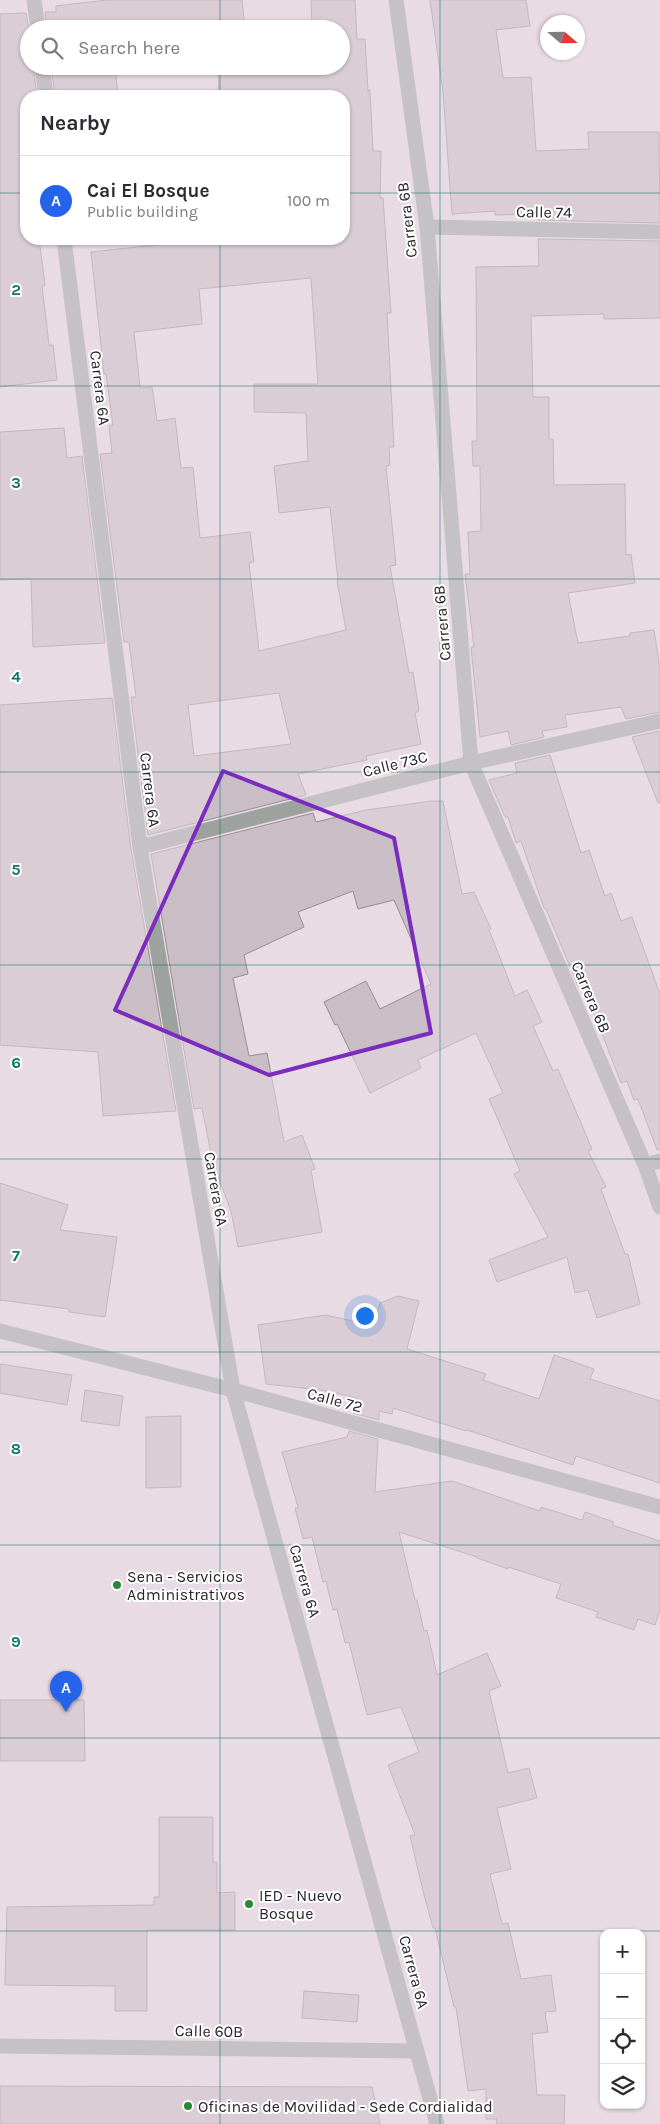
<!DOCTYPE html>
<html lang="en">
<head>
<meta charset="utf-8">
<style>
	:root { --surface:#fff; --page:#f7f7f7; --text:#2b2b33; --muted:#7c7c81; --line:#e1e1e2; --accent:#2563eb }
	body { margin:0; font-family:Karla,sans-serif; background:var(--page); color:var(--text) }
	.controls { position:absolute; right:15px; bottom:15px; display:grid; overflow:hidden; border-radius:10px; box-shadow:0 1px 4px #0004 }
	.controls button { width:45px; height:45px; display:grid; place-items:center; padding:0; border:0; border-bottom:1px solid var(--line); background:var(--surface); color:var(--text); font:25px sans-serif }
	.compass { position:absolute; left:540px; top:15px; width:45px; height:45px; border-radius:50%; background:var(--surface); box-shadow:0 1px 4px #0004; rotate:110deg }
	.you { position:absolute; left:364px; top:1315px; width:18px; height:18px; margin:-12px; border:4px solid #fff; border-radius:50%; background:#1a73e8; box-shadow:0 0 0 8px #1a73e833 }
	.badge { display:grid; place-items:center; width:32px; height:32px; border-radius:50%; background:var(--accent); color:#fff; font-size:16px; font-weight:700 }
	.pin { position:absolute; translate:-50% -41px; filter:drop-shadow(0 1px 2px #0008) }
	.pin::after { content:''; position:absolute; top:26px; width:18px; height:15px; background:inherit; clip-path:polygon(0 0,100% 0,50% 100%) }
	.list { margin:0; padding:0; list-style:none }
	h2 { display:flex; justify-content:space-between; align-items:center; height:65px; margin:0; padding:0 20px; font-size:21px }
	h2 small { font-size:16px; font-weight:400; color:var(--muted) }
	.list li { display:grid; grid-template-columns:32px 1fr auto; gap:15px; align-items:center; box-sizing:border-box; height:90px; padding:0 20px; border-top:1px solid var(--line) }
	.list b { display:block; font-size:19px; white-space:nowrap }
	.list p { margin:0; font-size:16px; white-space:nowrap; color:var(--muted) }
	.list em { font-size:16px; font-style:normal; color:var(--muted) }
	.icon { flex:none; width:28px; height:28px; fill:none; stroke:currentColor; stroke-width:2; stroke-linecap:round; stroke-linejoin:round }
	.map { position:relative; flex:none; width:660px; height:2124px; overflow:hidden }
	.search { position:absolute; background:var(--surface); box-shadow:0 1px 4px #0004; left:20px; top:20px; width:330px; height:55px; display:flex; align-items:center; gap:12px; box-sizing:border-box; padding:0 18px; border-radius:28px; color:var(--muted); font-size:19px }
	.panel { position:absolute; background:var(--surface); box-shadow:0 1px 4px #0004; left:20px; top:90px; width:330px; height:155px; border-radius:20px }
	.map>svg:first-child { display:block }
	.building { fill:#c9bdc6; stroke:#998d95; fill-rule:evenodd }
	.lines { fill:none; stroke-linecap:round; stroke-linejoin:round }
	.minor { stroke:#9da29e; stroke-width:15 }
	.marked { fill:none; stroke:#7b2cbf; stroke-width:4; stroke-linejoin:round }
	.grid { fill:none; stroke:#0f766e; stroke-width:1; stroke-opacity:0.55 }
	.poi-dot { fill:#2b8839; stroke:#fff; stroke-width:2 }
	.labels { text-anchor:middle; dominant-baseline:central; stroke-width:4; stroke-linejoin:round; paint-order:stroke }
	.street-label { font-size:16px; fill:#292528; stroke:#fff }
	.poi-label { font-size:16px; fill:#292528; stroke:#fff; text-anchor:start }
	.grid-label { font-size:16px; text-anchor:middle; font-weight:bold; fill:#0f766e; stroke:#fff; stroke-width:4; stroke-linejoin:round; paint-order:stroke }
</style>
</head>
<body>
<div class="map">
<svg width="660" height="2124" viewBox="0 0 660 2124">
	<rect width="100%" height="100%" fill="#e8dbe4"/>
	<!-- building -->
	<g class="building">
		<polygon points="107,0 242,0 245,29 47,29 45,12 56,12 56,6"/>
		<path d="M311 0H355L357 39H365L368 91 370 90 373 151H381L380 198H383L391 313H387L394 447H389L390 465 386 466 396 565 390 566 409 673 413 672 419 711 415 713 421 744 366 756 367 760 298 774 306 795 148 835 131 697H136L129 642H124L100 454 112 453 109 426 113 425 106 374H104L91 252 202 240V239H344V96H219L218 66H341V29H312ZM311 278 318 384H254V412L306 413 308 461 274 466 279 513 330 507 338 581H337L346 630 259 651 249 563 254 562 250 532 200 538 193 467 181 468 175 418 157 421 152 387 140 388 134 332 202 324 199 289ZM279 693 291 744 194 756 188 705Z"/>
		<polygon points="430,0 526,0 530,26 496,30 503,78 531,77 536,151 589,149 588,132 659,132 660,223 538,220 538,214 495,215 495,211 452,214 443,92"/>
		<polygon points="26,13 29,30 29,66 33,66 37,96 26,96 26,239 39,239 45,285 42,286 49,345 53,345 57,380 0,387 0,14"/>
		<polygon points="51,66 115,66 118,96 55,96"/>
		<polygon points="538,239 660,241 660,318 604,319 604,314 531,316 533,397 549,397 549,439 553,439 554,485 625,484 626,555 631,554 635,583 568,593 578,643 630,636 630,633 654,630 660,669 660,712 626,719 621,707 565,715 567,727 542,731 544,737 511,745 508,731 480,737 471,647 474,647 465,574 470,574 468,532 481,531 480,466 473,466 472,441 477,441 476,267 539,266"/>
		<polygon points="64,428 67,458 82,456 105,643 33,647 31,579 0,580 0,432"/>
		<polygon points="112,698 131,849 176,1111 103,1116 98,1052 0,1045 0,705"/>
		<polygon points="660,731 660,802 658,803 632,737"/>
		<polygon points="550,755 581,853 589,850 605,896 611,893 621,921 632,917 660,994 660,1149 657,1150 638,1099 634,1100 627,1081 621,1083 583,984 578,986 546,909 544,908 521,841 516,843 508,817 505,817 489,780 517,773 515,763"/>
		<polygon points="432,801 443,801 462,894 474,892 491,929 489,930 515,996 527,990 542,1022 533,1026 553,1071 558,1069 592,1149 588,1151 606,1187 601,1189 625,1254 628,1254 640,1304 597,1318 588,1290 575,1293 567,1257 497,1282 489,1260 548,1237 514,1174 520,1171 489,1099 503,1093 476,1033 418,1060 421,1068 370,1093 337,1024 335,1025 324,1002 366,981 380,1009 431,984 394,900 358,909 353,891 298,912 304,927 244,955 248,974 233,978 249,1056 267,1053 284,1142 302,1135 315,1169 311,1170 322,1232 238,1247 231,1211 213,1163 202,1108 194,1109 151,854 313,813 316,822 366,810"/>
		<polygon points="0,1183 68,1205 60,1230 117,1237 105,1317 69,1312 69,1309 0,1300"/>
		<polygon points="398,1296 419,1301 407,1349 486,1374 483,1380 539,1399 554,1355 594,1369 590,1379 660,1401 660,1483 576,1456 573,1465 467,1430 466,1431 393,1408 392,1414 379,1411 379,1420 353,1413 357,1398 321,1390 266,1384 258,1325 326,1315 374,1326 380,1303"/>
		<polygon points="0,1364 72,1375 67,1405 0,1393"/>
		<polygon points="85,1390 123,1396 119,1426 81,1421"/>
		<polygon points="181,1416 181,1487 146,1488 146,1417"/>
		<polygon points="349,1431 378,1439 375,1492 452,1481 540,1511 541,1507 582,1520 585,1512 614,1522 612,1525 660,1541 660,1610 655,1625 638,1619 634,1630 596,1617 598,1612 556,1598 561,1584 508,1567 508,1569 477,1558 477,1557 399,1532 415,1600 417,1600 424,1631 427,1630 437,1675 487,1653 501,1686 489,1691 508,1773 529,1768 537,1798 497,1808 511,1869 490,1874 502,1924 508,1923 521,1979 551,1975 556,2011 545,2012 548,2032 532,2034 537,2095 565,2095 564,2124 496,2124 497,2119 486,2119 486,2089 468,2091 456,2007 454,2007 435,1928 433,1928 424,1895 410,1836 415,1835 388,1765 419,1752 401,1707 367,1715 349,1642 345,1643 337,1609 333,1610 326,1581 323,1582 312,1537 303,1539 295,1508 298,1507 282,1452 347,1437"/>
		<polygon points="0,1700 84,1700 85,1761 0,1761"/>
		<polygon points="159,1817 213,1817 213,1862 217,1862 217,1893 235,1892 235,1930 147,1930 147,2011 115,2011 115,1986 5,1985 7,1907 154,1905 154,1897 159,1897"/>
		<polygon points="304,1991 359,1995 357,2022 302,2018"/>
		<polygon points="0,2086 372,2087 380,2124 0,2124"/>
	</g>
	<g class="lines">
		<!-- minor -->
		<g class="minor">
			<polyline points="34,0 38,29"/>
			<polyline points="396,0 427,227 471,763 645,1165 660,1207"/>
			<polyline points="42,66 46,96"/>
			<polyline points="427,227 660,232"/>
			<polyline points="64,239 140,847 233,1390 437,2124"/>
			<polyline points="140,847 471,763 660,721"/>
			<polyline points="645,1165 660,1161"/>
			<polyline points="0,1331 233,1390 660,1507"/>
			<polyline points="0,2046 417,2051"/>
		</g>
	</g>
	<!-- marked area -->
	<path d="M0 0H660V2124H0ZM223 771 394 838 431 1033 269 1075 115 1010Z" fill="#e8dbe4" fill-opacity=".55" fill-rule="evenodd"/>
	<path class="marked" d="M223 771 394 838 431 1033 269 1075 115 1010Z"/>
	<!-- grid -->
	<path class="grid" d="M220 0V29M440 0V2124M220 66V96M0 193H26M344 193H660M220 239V2124M0 386H660M0 579H660M0 772H660M0 965H660M0 1159H660M0 1352H660M0 1545H660M0 1738H660M0 1931H660"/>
	<!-- markers -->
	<g class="poi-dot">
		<circle cx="117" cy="1585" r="5"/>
		<circle cx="249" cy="1904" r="5"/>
		<circle cx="188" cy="2106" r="5"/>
	</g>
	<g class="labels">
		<!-- street labels -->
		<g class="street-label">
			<text transform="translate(544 212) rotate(1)">Calle 74</text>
			<text transform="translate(407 220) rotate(-97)">Carrera 6B</text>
			<text transform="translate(100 388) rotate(83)">Carrera 6A</text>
			<text transform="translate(442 623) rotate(-95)">Carrera 6B</text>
			<text transform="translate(395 764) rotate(-14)">Calle 73C</text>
			<text transform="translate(150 790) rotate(83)">Carrera 6A</text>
			<text transform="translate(591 997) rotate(67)">Carrera 6B</text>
			<text transform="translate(216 1189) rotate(80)">Carrera 6A</text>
			<text transform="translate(335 1400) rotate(15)">Calle 72</text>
			<text transform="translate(305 1581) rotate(74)">Carrera 6A</text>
			<text transform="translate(414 1972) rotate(75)">Carrera 6A</text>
			<text transform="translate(209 2031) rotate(1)">Calle 60B</text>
		</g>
		<!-- poi labels -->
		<g class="poi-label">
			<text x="127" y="1576">Sena - Servicios<tspan x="127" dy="18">Administrativos</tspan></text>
			<text x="259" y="1895">IED - Nuevo<tspan x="259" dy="18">Bosque</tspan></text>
			<text x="198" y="2106">Oficinas de Movilidad - Sede Cordialidad</text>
		</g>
	</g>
	<g class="grid-label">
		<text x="16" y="295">2</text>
		<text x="16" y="488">3</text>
		<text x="16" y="682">4</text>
		<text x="16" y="875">5</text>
		<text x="16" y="1068">6</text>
		<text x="16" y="1261">7</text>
		<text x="16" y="1454">8</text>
		<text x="16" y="1647">9</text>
	</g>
</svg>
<div class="controls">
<button>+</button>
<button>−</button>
<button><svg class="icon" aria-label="locate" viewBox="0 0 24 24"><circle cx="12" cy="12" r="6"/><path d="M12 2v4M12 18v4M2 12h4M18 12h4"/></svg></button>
<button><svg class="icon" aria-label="layers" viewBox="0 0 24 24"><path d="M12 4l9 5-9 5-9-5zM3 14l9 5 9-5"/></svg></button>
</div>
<svg class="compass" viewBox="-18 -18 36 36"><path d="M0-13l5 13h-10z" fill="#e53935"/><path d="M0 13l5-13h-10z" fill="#7c7c81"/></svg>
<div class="you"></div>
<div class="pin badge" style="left:66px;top:1712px">A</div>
<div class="search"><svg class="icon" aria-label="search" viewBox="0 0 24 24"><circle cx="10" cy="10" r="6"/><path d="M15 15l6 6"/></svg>Search here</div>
<section class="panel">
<h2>Nearby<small></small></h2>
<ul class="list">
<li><span class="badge">A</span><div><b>Cai El Bosque</b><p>Public building</p></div><em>100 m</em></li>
</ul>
</section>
</div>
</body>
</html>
